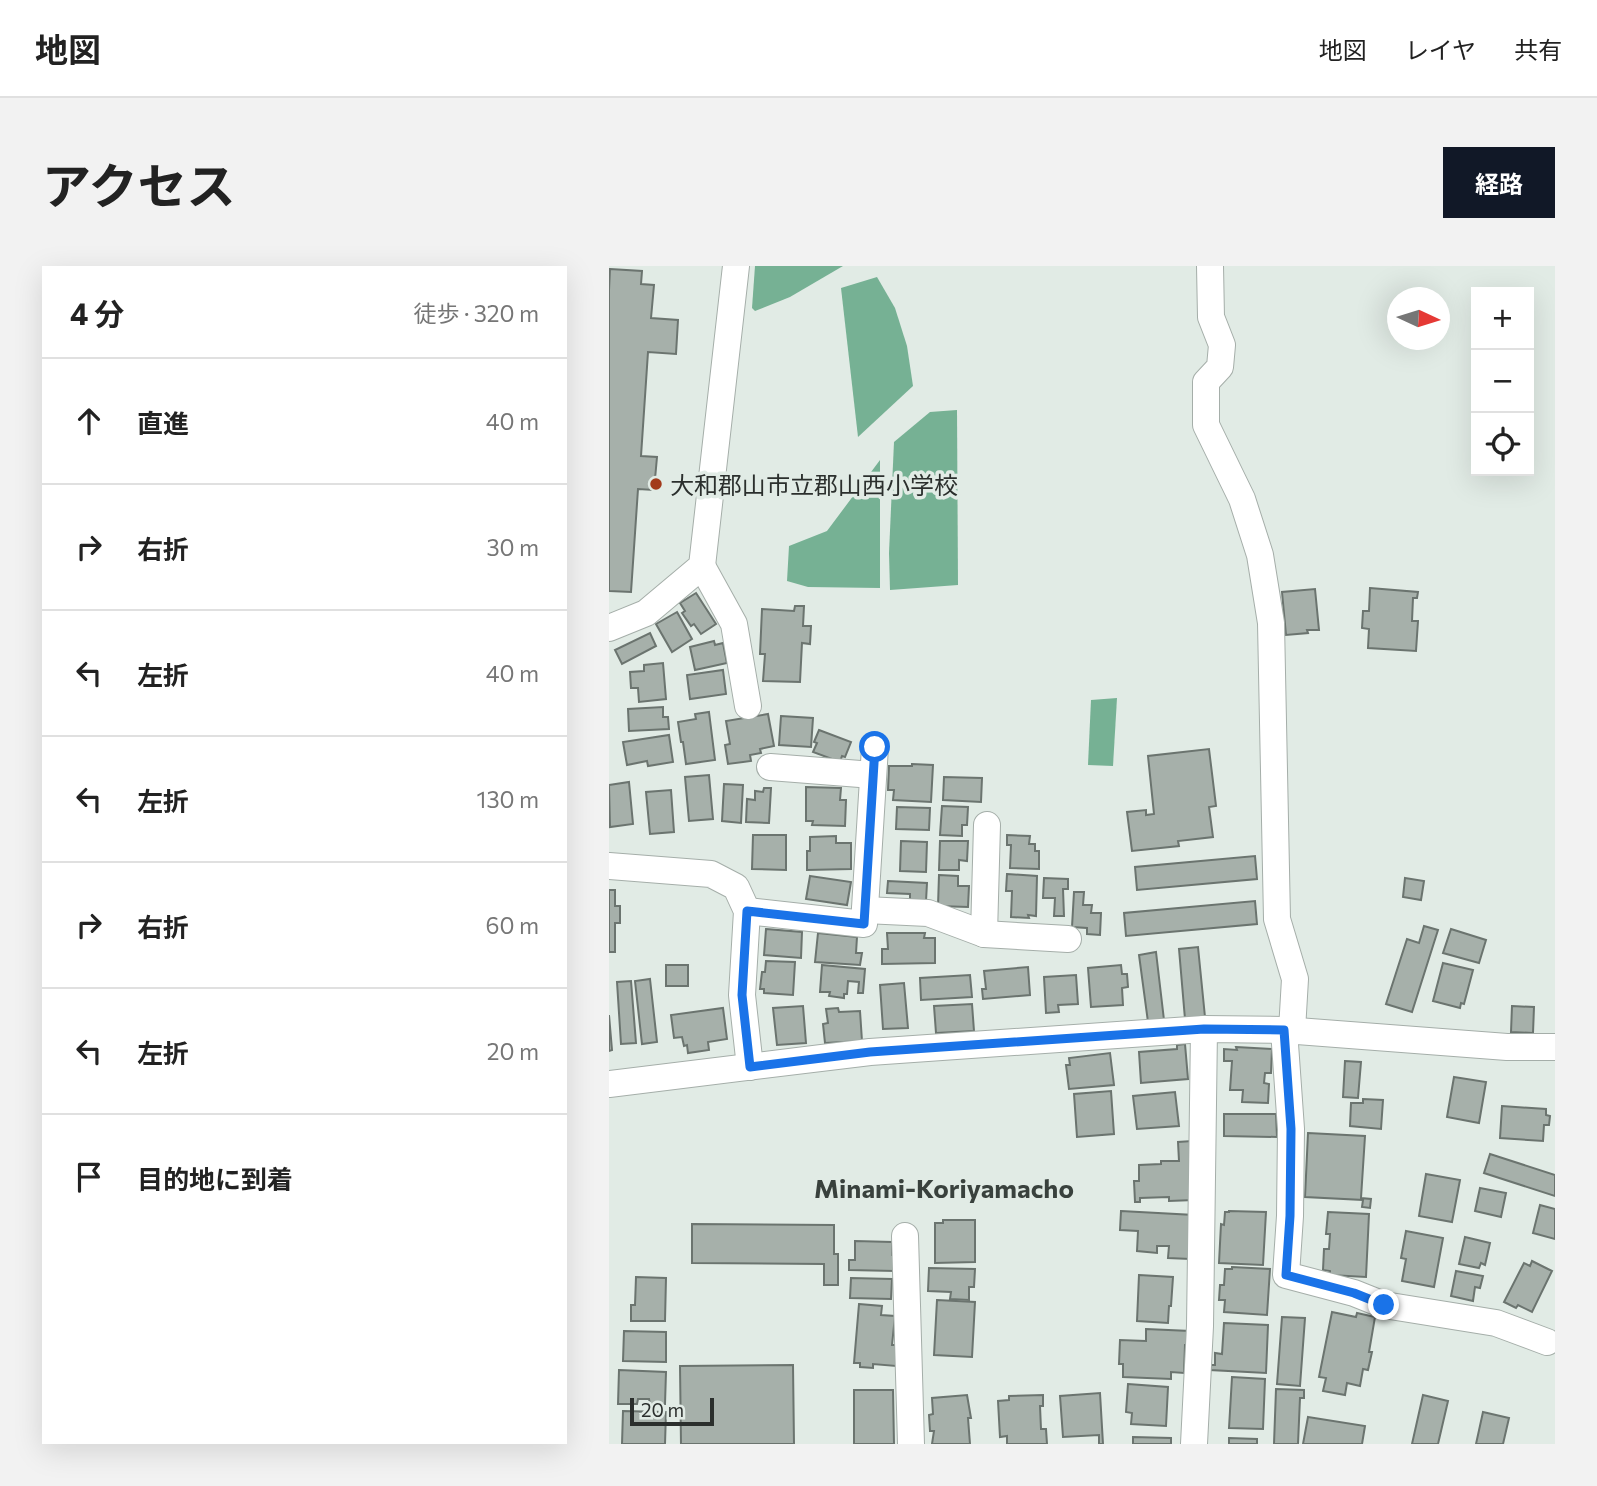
<!DOCTYPE html>
<html lang="ja">
<head>
<meta charset="utf-8">
<style>
	:root { --surface:#fff; --page:#f2f2f2; --text:#222; --muted:#767676; --line:#e0e0e0; --accent:#111827 }
	body { margin:0; font-family:Commissioner,"Noto Sans JP",sans-serif; background:var(--page); color:var(--text) }
	.controls { position:absolute; right:21px; top:21px; display:grid; overflow:hidden; border-radius:0px; box-shadow:0 7px 28px #0002 }
	.controls button { width:63px; height:63px; display:grid; place-items:center; padding:0; border:0; border-bottom:2px solid var(--line); background:var(--surface); color:var(--text); font:35px sans-serif }
	.compass { position:absolute; left:778px; top:21px; width:63px; height:63px; border-radius:50%; background:var(--surface); box-shadow:0 7px 28px #0002; rotate:94deg }
	.scale { position:absolute; left:21px; bottom:18px; width:84px; box-sizing:border-box; padding-left:7px; border:4px solid #2b2f2d; border-top:0; font-size:19px; line-height:24px; white-space:nowrap; color:#2b2f2d; -webkit-text-stroke:5px #e1ebe5; paint-order:stroke }
	.stop { position:absolute; width:21px; height:21px; margin:-16px; border:5px solid #1a73e8; border-radius:50%; background:#fff }
	.stop.end { background:#1a73e8; border-color:#fff; box-shadow:0 2px 7px #0008 }
	.list { margin:0; padding:0; list-style:none }
	h2 { display:flex; justify-content:space-between; align-items:center; height:91px; margin:0; padding:0 28px; font-size:30px }
	h2 small { font-size:23px; font-weight:400; color:var(--muted) }
	.list li { display:grid; grid-template-columns:46px 1fr auto; gap:21px; align-items:center; box-sizing:border-box; height:126px; padding:0 28px; border-top:2px solid var(--line) }
	.list b { display:block; font-size:26px; white-space:nowrap }
	.list em { font-size:23px; font-style:normal; color:var(--muted) }
	.icon { flex:none; width:38px; height:38px; fill:none; stroke:currentColor; stroke-width:2; stroke-linecap:round; stroke-linejoin:round }
	.map { position:relative; flex:none; width:946px; height:1178px; overflow:hidden; border-radius:0px }
	header { display:flex; align-items:center; gap:42px; box-sizing:border-box; height:98px; padding:0 35px; background:var(--surface); border-bottom:2px solid var(--line) }
	header strong { font-size:33px }
	nav { display:flex; gap:38px; margin-inline-start:auto; font-size:24px }
	.intro { display:flex; align-items:center; justify-content:space-between; box-sizing:border-box; height:168px; padding:0 42px }
	h1 { margin:0; font-size:49px }
	.button { padding:18px 32px; border-radius:0px; background:var(--accent); color:#fff; font-size:24px; font-weight:700 }
	main { display:flex; gap:42px; padding:0 42px }
	aside { flex:1; background:var(--surface); border-radius:0px; box-shadow:0 7px 28px #0002 }
	.map>svg:first-child { display:block }
	.water { fill:#76b194 }
	.building { fill:#a6b0aa; stroke:#6b746f; stroke-width:2 }
	.lines { fill:none; stroke-linecap:round; stroke-linejoin:round }
	.street-casing { stroke:#a5aea9; stroke-width:28 }
	.street { stroke:#fff; stroke-width:26 }
	.route { stroke:#1a73e8; stroke-width:9 }
	.poi-dot { fill:#a23a1b; stroke:#e1ebe5; stroke-width:2.5 }
	.labels { text-anchor:middle; dominant-baseline:central; stroke-width:7; stroke-linejoin:round; paint-order:stroke }
	.poi-label { font-size:24px; fill:#2b2f2d; stroke:#e1ebe5; text-anchor:start }
	.neighbourhood-label { font-size:26px; font-weight:bold; fill:#39413d; stroke:#e1ebe5 }
</style>
</head>
<body>
<header>
<strong>地図</strong>
<nav><a>地図</a><a>レイヤ</a><a>共有</a></nav>
</header>
<div class="intro"><h1>アクセス</h1><a class="button">経路</a></div>
<main>
<aside>
<h2>4 分<small>徒歩 · 320 m</small></h2>
<ul class="list">
<li><svg class="icon" aria-label="ahead" viewBox="0 0 24 24"><path d="M12 20V5M6 11l6-6 6 6"/></svg><div><b>直進</b></div><em>40 m</em></li>
<li><svg class="icon" aria-label="right" viewBox="0 0 24 24"><path d="M7 20v-9h11M14 6l5 5-5 5"/></svg><div><b>右折</b></div><em>30 m</em></li>
<li><svg class="icon" aria-label="left" viewBox="0 0 24 24"><path d="M17 20v-9H6M10 6l-5 5 5 5"/></svg><div><b>左折</b></div><em>40 m</em></li>
<li><svg class="icon" aria-label="left" viewBox="0 0 24 24"><path d="M17 20v-9H6M10 6l-5 5 5 5"/></svg><div><b>左折</b></div><em>130 m</em></li>
<li><svg class="icon" aria-label="right" viewBox="0 0 24 24"><path d="M7 20v-9h11M14 6l5 5-5 5"/></svg><div><b>右折</b></div><em>60 m</em></li>
<li><svg class="icon" aria-label="left" viewBox="0 0 24 24"><path d="M17 20v-9H6M10 6l-5 5 5 5"/></svg><div><b>左折</b></div><em>20 m</em></li>
<li><svg class="icon" aria-label="arrive" viewBox="0 0 24 24"><path d="M6 21V4h12l-3 4 3 4H6"/></svg><div><b>目的地に到着</b></div></li>
</ul>
</aside>
<div class="map">
<svg width="946" height="1178" viewBox="0 0 946 1178">
	<rect width="100%" height="100%" fill="#e1ebe5"/>
	<!-- water -->
	<g class="water">
		<polygon points="146,0 234,0 181,31 146,45 143,42"/>
		<polygon points="268,11 286,42 298,80 304,120 249,171 232,22"/>
		<polygon points="348,144 349,319 281,324 280,287 285,176 321,146"/>
		<polygon points="271,194 271,322 199,321 178,315 180,280 218,265"/>
		<polygon points="508,432 504,500 479,499 482,434"/>
	</g>
	<!-- building -->
	<g class="building">
		<polygon points="1,3 33,5 32,18 45,19 42,52 69,54 67,88 39,86 32,190 48,191 45,224 29,223 22,326 0,325 0,24"/>
		<polygon points="761,322 809,326 808,332 804,332 803,355 809,355 807,385 759,382 760,363 753,362 754,345 760,345"/>
		<polygon points="706,323 710,364 698,364 699,367 677,369 673,326"/>
		<polygon points="87,327 107,358 92,368 85,358 82,360 73,347 76,345 71,337"/>
		<polygon points="186,340 195,340 194,360 202,360 201,378 193,377 191,416 154,415 156,388 151,388 153,343 185,345"/>
		<polygon points="68,346 83,373 63,386 47,358"/>
		<polygon points="41,367 47,380 13,398 6,384"/>
		<polygon points="105,375 106,379 114,377 118,397 86,404 81,381"/>
		<polygon points="54,397 57,433 30,436 29,422 22,422 21,406 35,405 35,399"/>
		<polygon points="114,404 117,428 81,433 78,409"/>
		<polygon points="54,441 54,451 59,451 60,463 20,465 19,443"/>
		<polygon points="100,446 106,494 77,498 74,476 72,476 69,456 87,453 86,448"/>
		<polygon points="159,448 165,480 151,483 152,487 141,489 142,495 119,498 116,479 121,478 117,455"/>
		<polygon points="172,450 204,452 202,481 170,479"/>
		<polygon points="210,464 242,476 236,491 233,490 231,496 204,486 208,477 205,476"/>
		<polygon points="60,469 64,496 39,500 38,495 18,499 14,476"/>
		<polygon points="600,483 607,540 600,541 604,571 569,575 570,580 523,585 518,546 537,544 537,549 545,548 539,490"/>
		<polygon points="303,498 324,499 322,536 284,534 285,524 279,524 280,500 303,500"/>
		<polygon points="100,509 104,553 80,555 76,511"/>
		<polygon points="335,511 373,512 372,536 334,534"/>
		<polygon points="20,516 24,558 1,561 0,519"/>
		<polygon points="115,518 134,519 132,557 113,555"/>
		<polygon points="197,521 232,522 231,534 237,534 236,560 203,559 204,555 197,555"/>
		<polygon points="155,522 162,522 160,557 137,556 138,533 146,534 146,525 154,526"/>
		<polygon points="62,524 65,566 41,568 37,526"/>
		<polygon points="333,540 359,541 358,559 353,559 353,570 331,569"/>
		<polygon points="288,541 321,542 320,564 287,563"/>
		<polygon points="144,569 177,569 177,604 143,603"/>
		<polygon points="398,569 421,570 420,578 426,578 426,585 430,585 430,603 401,602 402,579 398,579"/>
		<polygon points="227,570 227,577 242,577 242,603 198,604 198,585 201,585 201,571"/>
		<polygon points="292,575 318,576 317,606 291,605"/>
		<polygon points="331,575 359,575 358,595 350,594 350,604 330,604"/>
		<polygon points="646,590 648,613 528,624 526,601"/>
		<polygon points="398,608 428,610 427,650 419,649 420,652 402,651 403,625 397,625"/>
		<polygon points="330,609 349,610 349,620 360,620 359,641 329,640"/>
		<polygon points="201,610 242,616 238,639 197,633"/>
		<polygon points="435,612 459,613 459,623 454,623 455,650 445,650 446,632 434,632"/>
		<polygon points="796,612 815,615 812,634 794,631"/>
		<polygon points="279,615 318,617 317,635 301,634 301,628 278,627"/>
		<polygon points="0,624 6,624 6,640 11,640 11,657 6,657 6,686 0,686"/>
		<polygon points="465,626 475,626 474,639 483,639 482,647 492,647 491,669 478,668 478,662 463,661"/>
		<polygon points="646,635 648,658 517,670 515,647"/>
		<polygon points="815,660 829,664 803,746 777,738 798,673 810,677"/>
		<polygon points="157,663 193,666 192,692 155,689"/>
		<polygon points="842,663 877,674 870,697 834,687"/>
		<polygon points="209,667 248,671 247,687 253,687 251,699 206,696"/>
		<polygon points="278,667 316,667 315,672 326,672 326,697 273,698 273,683 279,683"/>
		<polygon points="589,681 596,751 576,753 570,683"/>
		<polygon points="547,686 555,754 539,756 530,689"/>
		<polygon points="157,695 186,696 184,729 155,727 155,723 151,723 153,706 156,706"/>
		<polygon points="834,697 864,704 855,738 852,737 851,742 824,735"/>
		<rect x="57" y="699" width="22" height="21"/>
		<polygon points="213,699 256,703 254,727 249,727 250,716 239,715 238,728 235,728 235,732 220,730 221,726 211,726"/>
		<polygon points="512,699 513,708 518,708 519,721 513,722 514,739 482,741 479,702"/>
		<polygon points="419,701 421,729 374,733 373,723 377,723 375,705"/>
		<polygon points="361,709 363,731 312,734 311,712"/>
		<polygon points="467,709 469,738 449,739 450,746 437,747 435,711"/>
		<polygon points="41,713 48,776 33,778 26,715"/>
		<polygon points="22,715 27,777 12,778 8,716"/>
		<polygon points="295,717 299,762 274,763 271,719"/>
		<polygon points="363,738 365,765 327,767 325,740"/>
		<polygon points="194,740 197,777 168,779 164,742"/>
		<polygon points="903,740 925,741 924,767 902,766"/>
		<polygon points="114,742 118,773 99,776 100,784 79,787 78,779 75,780 73,771 65,772 62,749"/>
		<polygon points="229,742 230,746 251,745 253,775 216,777 214,758 219,757 217,743"/>
		<polygon points="0,749 3,784 0,785"/>
		<polygon points="576,778 579,813 532,817 530,786 568,783 568,779"/>
		<polygon points="627,781 663,783 662,807 656,807 655,817 660,818 659,837 633,836 634,824 621,824 623,795 615,795 615,783 628,784"/>
		<polygon points="501,787 505,819 460,823 457,799 461,799 460,792"/>
		<polygon points="736,795 752,796 749,832 734,831"/>
		<polygon points="845,811 877,816 870,857 838,851"/>
		<polygon points="502,825 505,868 468,871 465,828"/>
		<polygon points="566,826 570,860 528,863 524,830"/>
		<polygon points="754,833 774,834 772,863 741,860 742,837 754,837"/>
		<polygon points="893,840 937,843 937,849 941,850 940,859 935,859 934,875 891,872"/>
		<polygon points="615,848 667,848 668,871 615,870"/>
		<polygon points="699,867 756,870 752,932 762,933 761,942 753,941 754,934 696,931"/>
		<polygon points="583,875 585,934 560,935 560,931 531,932 531,936 526,936 525,915 530,915 530,899 552,898 552,895 570,895 569,876"/>
		<polygon points="881,888 946,909 946,930 875,907"/>
		<polygon points="817,908 851,914 843,956 810,950"/>
		<polygon points="871,922 897,927 892,951 866,945"/>
		<polygon points="931,939 946,943 946,973 924,967"/>
		<polygon points="512,945 585,949 581,993 559,992 560,980 548,980 548,987 528,985 529,965 511,964"/>
		<polygon points="620,945 657,946 654,999 610,997 612,958 615,959 616,946 620,946"/>
		<polygon points="719,946 760,948 757,1011 721,1009 721,1005 714,1004 715,983 720,983 721,968 717,968"/>
		<polygon points="334,954 366,954 366,996 326,997 326,957 334,957"/>
		<polygon points="83,958 225,959 225,988 229,988 229,1019 215,1019 215,998 83,997"/>
		<polygon points="797,965 834,972 825,1021 793,1015 797,993 792,992"/>
		<polygon points="856,971 881,977 876,999 872,997 870,1002 850,998"/>
		<polygon points="246,975 283,976 283,989 286,990 286,1005 240,1004 240,994 246,994"/>
		<polygon points="923,995 943,1005 923,1046 909,1039 907,1042 895,1036 915,997 921,1000"/>
		<polygon points="623,1001 661,1003 658,1049 615,1046 616,1034 610,1034 611,1019 615,1019 616,1003 623,1003"/>
		<polygon points="320,1002 366,1003 365,1021 360,1021 360,1034 341,1033 342,1026 319,1025"/>
		<polygon points="847,1005 874,1010 871,1022 866,1021 864,1035 842,1030"/>
		<polygon points="530,1009 564,1011 562,1040 560,1040 559,1057 528,1055"/>
		<polygon points="27,1011 57,1012 56,1055 22,1055 22,1039 26,1039"/>
		<polygon points="242,1012 283,1013 282,1033 241,1032"/>
		<polygon points="328,1034 366,1036 363,1091 325,1089"/>
		<polygon points="250,1038 273,1040 272,1049 286,1050 283,1079 287,1079 287,1100 264,1098 264,1102 251,1101 251,1097 245,1097"/>
		<polygon points="723,1046 747,1051 748,1047 766,1051 760,1086 763,1086 759,1104 754,1103 751,1120 738,1117 736,1129 714,1125 717,1112 710,1111"/>
		<polygon points="673,1051 696,1052 691,1120 668,1118"/>
		<polygon points="615,1057 659,1059 657,1107 601,1104 602,1099 606,1099 606,1087 613,1088"/>
		<polygon points="537,1063 581,1065 580,1079 576,1079 575,1107 562,1106 562,1113 514,1111 514,1098 510,1098 511,1074 537,1075"/>
		<polygon points="15,1065 57,1066 57,1096 14,1095"/>
		<polygon points="184,1099 185,1178 72,1178 71,1100"/>
		<polygon points="10,1104 57,1106 56,1138 41,1138 40,1133 29,1133 28,1138 9,1138"/>
		<polygon points="623,1111 656,1113 654,1163 620,1162"/>
		<polygon points="519,1118 559,1121 557,1160 522,1158 523,1147 517,1146"/>
		<polygon points="667,1123 695,1124 695,1132 691,1132 689,1178 665,1178"/>
		<polygon points="245,1124 284,1124 285,1178 245,1178"/>
		<polygon points="491,1127 494,1178 490,1178 490,1169 454,1171 451,1130"/>
		<polygon points="358,1129 362,1152 359,1152 361,1178 323,1178 325,1165 321,1165 320,1149 324,1148 323,1132"/>
		<polygon points="434,1129 434,1140 431,1140 432,1163 437,1163 438,1178 398,1178 398,1170 391,1171 389,1135 400,1134 400,1130"/>
		<polygon points="814,1129 839,1135 829,1178 803,1178"/>
		<polygon points="14,1145 57,1146 56,1178 13,1178"/>
		<polygon points="874,1146 900,1152 894,1178 867,1178"/>
		<polygon points="699,1151 756,1160 753,1178 694,1178"/>
		<polygon points="524,1171 562,1172 562,1178 524,1178"/>
		<polygon points="620,1172 648,1173 648,1178 620,1178"/>
	</g>
	<g class="lines">
		<defs>
			<g id="street">
				<polyline points="601,0 602,51 613,79 611,101 597,116 597,159 633,233 651,289 662,357 668,653 686,713 683,764"/>
				<polyline points="93,300 125,358 139,440"/>
				<polyline points="0,362 37,347 93,300 127,0"/>
				<polyline points="161,501 264,509"/>
				<polyline points="0,600 102,608 127,621 138,645 133,729 141,801"/>
				<polyline points="256,644 319,647 375,668 459,673"/>
				<polyline points="138,645 255,658 266,481"/>
				<polyline points="375,668 378,559"/>
				<polyline points="675,764 682,863 681,950 677,1009 745,1027 775,1039 887,1057 938,1076"/>
				<polyline points="0,818 261,786 595,763 675,764 898,781 946,781"/>
				<polyline points="296,970 302,1178"/>
				<polyline points="585,1178 591,1060 595,763"/>
			</g>
		</defs>
		<!-- street casing -->
		<use href="#street" class="street-casing"/>
		<!-- street -->
		<use href="#street" class="street"/>
	</g>
	<g class="lines">
		<!-- route -->
		<polyline class="route" points="266,481 255,658 138,645 133,729 141,801 261,786 595,763 675,764 682,863 681,950 677,1009 745,1027 775,1039"/>
	</g>
	<!-- markers -->
	<circle class="poi-dot" cx="47" cy="218" r="7"/>
	<g class="labels">
		<!-- poi labels -->
		<g class="poi-label">
			<text x="61" y="218">大和郡山市立郡山西小学校</text>
		</g>
		<!-- neighbourhood labels -->
		<g class="neighbourhood-label">
			<text x="335" y="921">Minami-Koriyamacho</text>
		</g>
	</g>
</svg>
<div class="controls">
<button>+</button>
<button>−</button>
<button><svg class="icon" aria-label="locate" viewBox="0 0 24 24"><circle cx="12" cy="12" r="6"/><path d="M12 2v4M12 18v4M2 12h4M18 12h4"/></svg></button>
</div>
<svg class="compass" viewBox="-18 -18 36 36"><path d="M0-13l5 13h-10z" fill="#e53935"/><path d="M0 13l5-13h-10z" fill="#767676"/></svg>
<div class="scale">20 m</div>
<div class="stop" style="left:266px;top:481px"></div>
<div class="stop end" style="left:775px;top:1039px"></div>
</div>
</main>
</body>
</html>
